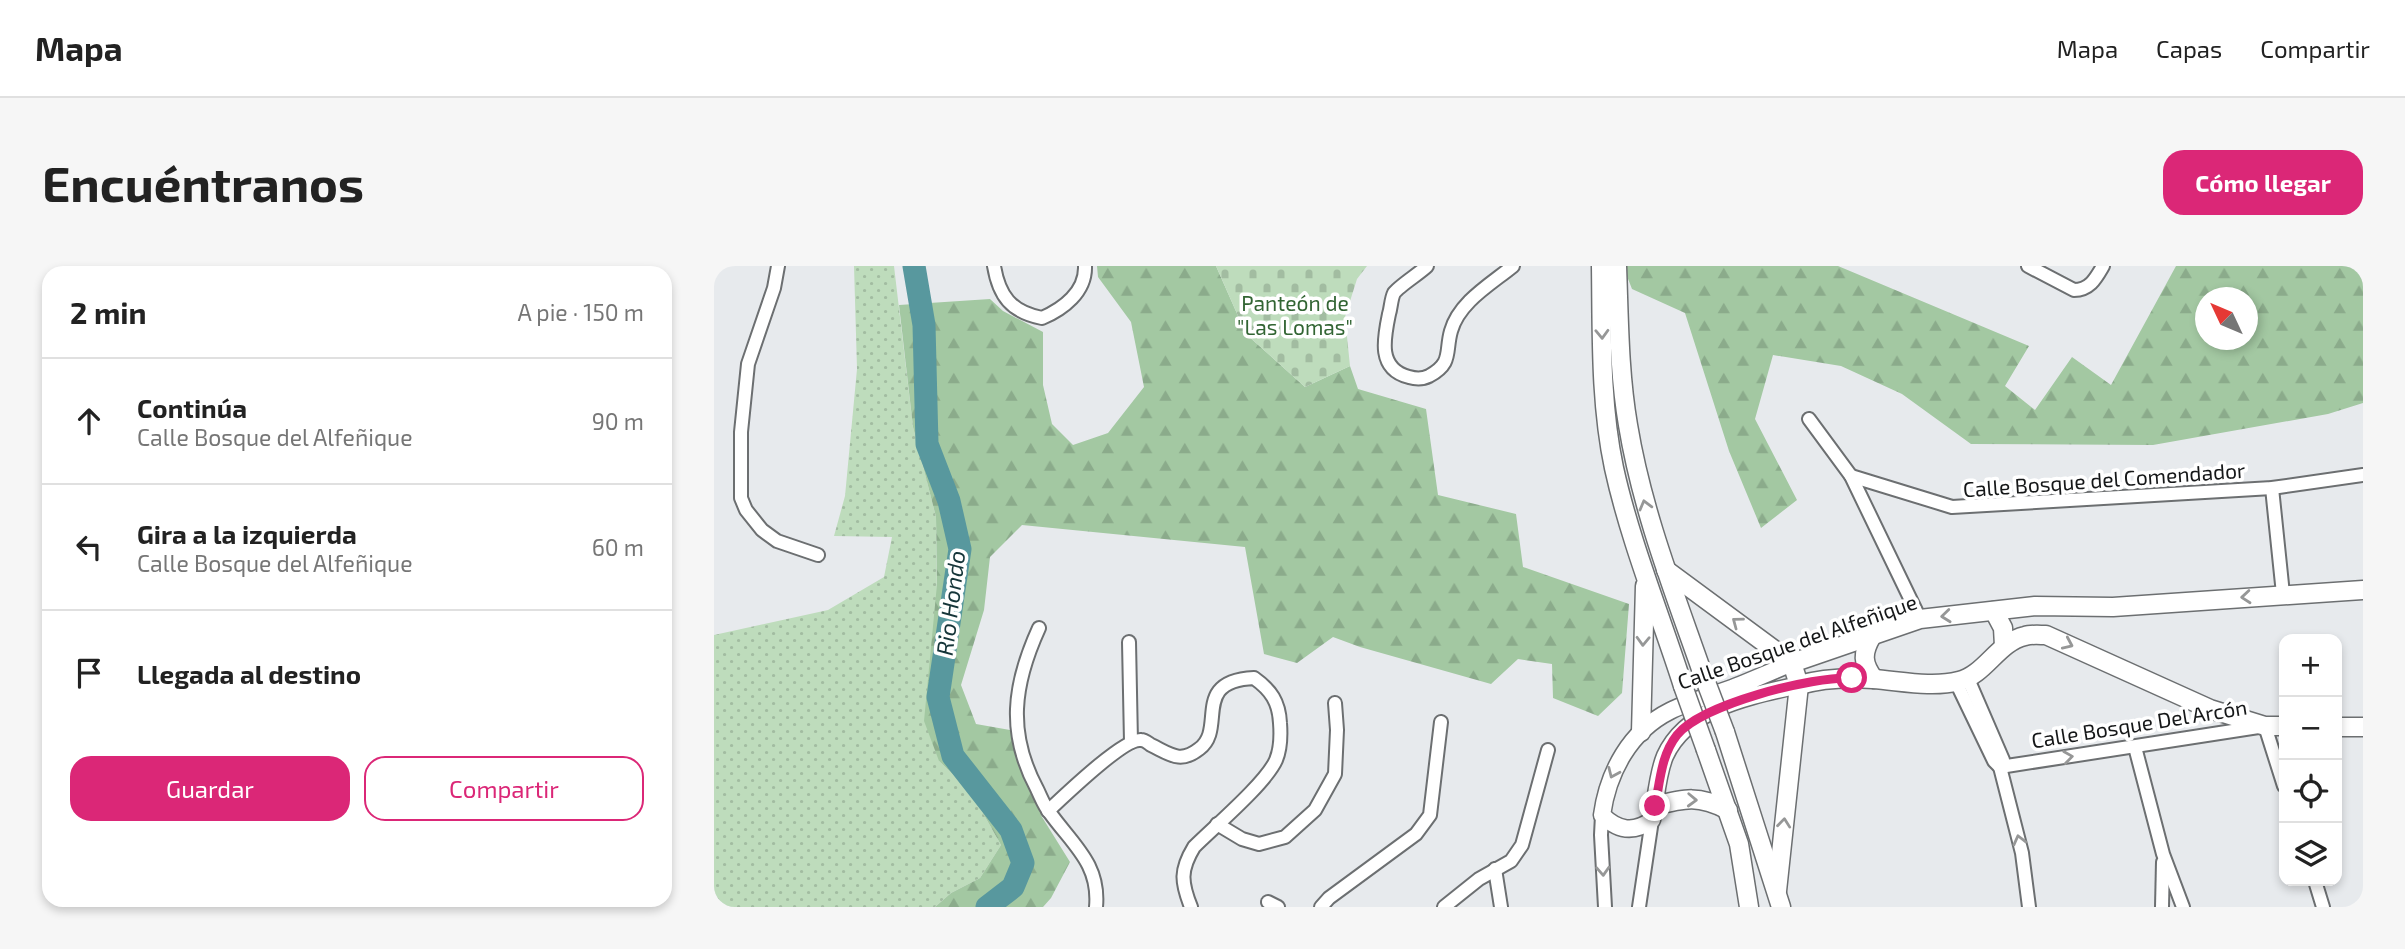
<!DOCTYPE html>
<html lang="es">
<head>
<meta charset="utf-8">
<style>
	:root { --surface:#fff; --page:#f6f6f6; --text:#222; --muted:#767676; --line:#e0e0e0; --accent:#db2777 }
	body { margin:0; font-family:"Exo 2",sans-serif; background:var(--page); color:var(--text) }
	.controls { position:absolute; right:21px; bottom:21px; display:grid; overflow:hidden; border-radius:14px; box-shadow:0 4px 10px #0003 }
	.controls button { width:63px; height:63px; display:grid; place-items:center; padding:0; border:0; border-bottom:2px solid var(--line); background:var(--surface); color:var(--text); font:35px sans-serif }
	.compass { position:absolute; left:1481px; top:21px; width:63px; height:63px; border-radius:50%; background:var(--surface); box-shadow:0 4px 10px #0003; rotate:314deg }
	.stop { position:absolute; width:21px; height:21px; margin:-16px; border:5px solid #db2777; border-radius:50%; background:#fff }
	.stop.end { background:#db2777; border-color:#fff; box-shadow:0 2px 7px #0008 }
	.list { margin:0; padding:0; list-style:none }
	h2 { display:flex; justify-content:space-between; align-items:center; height:91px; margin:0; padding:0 28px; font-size:30px }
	h2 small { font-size:23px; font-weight:400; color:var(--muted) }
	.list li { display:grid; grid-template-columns:46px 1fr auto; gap:21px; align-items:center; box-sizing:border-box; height:126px; padding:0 28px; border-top:2px solid var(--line) }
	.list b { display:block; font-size:26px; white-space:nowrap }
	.list p { margin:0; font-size:23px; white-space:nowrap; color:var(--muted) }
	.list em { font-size:23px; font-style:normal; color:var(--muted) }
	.actions { display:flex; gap:14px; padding:21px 28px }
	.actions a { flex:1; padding:16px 0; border:2px solid var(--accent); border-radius:21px; text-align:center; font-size:24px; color:var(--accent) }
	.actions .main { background:var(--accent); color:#fff }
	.icon { flex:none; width:38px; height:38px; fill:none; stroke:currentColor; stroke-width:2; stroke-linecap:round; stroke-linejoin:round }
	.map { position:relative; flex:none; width:1649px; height:641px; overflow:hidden; border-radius:21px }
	header { display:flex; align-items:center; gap:42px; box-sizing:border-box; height:98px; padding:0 35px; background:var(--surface); border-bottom:2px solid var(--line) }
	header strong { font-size:33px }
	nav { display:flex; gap:38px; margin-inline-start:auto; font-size:24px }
	.intro { display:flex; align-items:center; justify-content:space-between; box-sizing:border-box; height:168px; padding:0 42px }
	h1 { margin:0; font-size:49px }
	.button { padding:18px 32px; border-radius:21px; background:var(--accent); color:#fff; font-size:24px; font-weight:700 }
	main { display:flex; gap:42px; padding:0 42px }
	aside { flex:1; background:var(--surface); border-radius:21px; box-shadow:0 4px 10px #0003 }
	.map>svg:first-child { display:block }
	.grass { fill:url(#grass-dots) }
	.forest { fill:url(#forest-firs); fill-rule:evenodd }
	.cemetery { fill:url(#cemetery-stones) }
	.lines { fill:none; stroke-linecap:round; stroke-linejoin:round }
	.river { stroke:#58989e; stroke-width:23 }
	.minor-casing { stroke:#6c6f71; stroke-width:16 }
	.tertiary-casing { stroke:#6c6f71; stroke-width:19 }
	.secondary-casing { stroke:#6c6f71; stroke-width:21 }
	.minor { stroke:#fff; stroke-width:12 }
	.tertiary { stroke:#fff; stroke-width:16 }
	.secondary { stroke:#fff; stroke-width:18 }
	.secondary-bridge-casing { stroke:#6c6f71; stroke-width:21; stroke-linecap:butt }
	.secondary-bridge { stroke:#fff; stroke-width:18 }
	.oneway { stroke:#969797 }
	.route { stroke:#db2777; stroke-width:9 }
	.labels { text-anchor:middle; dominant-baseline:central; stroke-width:7; stroke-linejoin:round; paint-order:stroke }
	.park-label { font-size:21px; fill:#326533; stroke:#fff }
	.street-label { font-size:21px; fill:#151718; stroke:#fff }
	.water-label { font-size:23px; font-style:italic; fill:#153539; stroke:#fff }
</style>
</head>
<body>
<header>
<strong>Mapa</strong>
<nav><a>Mapa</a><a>Capas</a><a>Compartir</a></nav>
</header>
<div class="intro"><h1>Encuéntranos</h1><a class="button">Cómo llegar</a></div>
<main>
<aside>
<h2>2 min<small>A pie · 150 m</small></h2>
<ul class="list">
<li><svg class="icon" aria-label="ahead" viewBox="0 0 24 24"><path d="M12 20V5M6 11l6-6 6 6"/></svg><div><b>Continúa</b><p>Calle Bosque del Alfeñique</p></div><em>90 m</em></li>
<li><svg class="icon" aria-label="left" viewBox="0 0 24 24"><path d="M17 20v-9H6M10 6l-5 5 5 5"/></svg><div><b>Gira a la izquierda</b><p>Calle Bosque del Alfeñique</p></div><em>60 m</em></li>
<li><svg class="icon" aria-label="arrive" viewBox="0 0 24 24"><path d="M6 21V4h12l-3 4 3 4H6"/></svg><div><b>Llegada al destino</b></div></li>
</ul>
<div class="actions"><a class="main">Guardar</a><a>Compartir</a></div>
</aside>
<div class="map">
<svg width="1649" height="641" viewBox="0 0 1649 641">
	<defs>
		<pattern id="grass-dots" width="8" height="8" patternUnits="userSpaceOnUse" patternTransform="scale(1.75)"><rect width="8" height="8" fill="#bedcbc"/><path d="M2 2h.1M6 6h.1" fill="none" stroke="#a2bca1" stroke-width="1.8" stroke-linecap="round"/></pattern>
		<pattern id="forest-firs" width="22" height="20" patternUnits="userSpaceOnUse" patternTransform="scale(1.75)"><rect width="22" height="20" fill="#a3c8a2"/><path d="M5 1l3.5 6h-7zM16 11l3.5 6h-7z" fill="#8bab8b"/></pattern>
		<pattern id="cemetery-stones" width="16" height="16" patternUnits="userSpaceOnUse" patternTransform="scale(1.75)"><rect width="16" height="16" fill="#bedcbc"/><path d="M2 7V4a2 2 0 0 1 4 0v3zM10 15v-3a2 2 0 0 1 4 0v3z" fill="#a2bca1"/></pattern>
	</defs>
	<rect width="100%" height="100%" fill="#e7eaed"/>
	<!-- grass -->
	<polygon class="grass" points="140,0 180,0 199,161 222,251 225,495 257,526 287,579 266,612 237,627 221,641 0,641 0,369 114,344 170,311 178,271 120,270 131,230 143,103"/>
	<!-- forest -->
	<g class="forest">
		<polygon points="383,0 502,0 532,68 591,121 636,100 644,123 712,143 724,229 802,248 809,301 915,338 908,427 884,450 839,432 838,398 804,393 777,418 646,381 619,371 583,397 550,388 531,281 308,259 276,291 270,344 247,419 262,458 296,464 328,551 356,596 337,632 329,641 221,641 237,627 266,612 287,579 257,526 225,495 210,455 223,318 222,251 199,161 185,39 276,33 289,45 329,66 329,119 338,158 359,179 394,167 430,121 417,56 384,11"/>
		<path d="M909 0H1124L1315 80 1291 120 1321 144 1358 91 1397 119 1462 0H1649V137L1614 148 1439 179 1257 178 1188 128 1127 100 1059 89 1041 153 1083 234 1047 262 1015 185 971 47 918 23ZM1492 32H1534V74H1492Z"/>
	</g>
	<!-- cemetery -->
	<polygon class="cemetery" points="502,0 653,0 643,13 631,51 636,100 591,121 532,68"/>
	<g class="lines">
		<!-- river -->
		<polyline class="river" points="200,0 210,59 213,178 235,235 246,283 224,431 239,490 297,564 309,597 299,621 273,641"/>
		<defs>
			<g id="minor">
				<polyline points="64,0 60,22 34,98 27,166 27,232 32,244 48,264 63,275 104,289"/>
				<path d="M280 0C285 30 297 46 328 52 349 43 372 26 371 0"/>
				<path d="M713 0C706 7 685 20 680 27 677 33 677 42 675 48 670 72 663 103 695 111 702 113 709 113 715 110 739 97 731 86 737 65 745 36 777 18 799 0"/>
				<path d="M1314 0 1360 24C1376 24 1382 12 1389 0"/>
				<polyline points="1095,153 1137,210 1206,353"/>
				<polyline points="1137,210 1238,241 1558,222 1649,209"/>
				<polyline points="1558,222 1569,328"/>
				<path d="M325 362C299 419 293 467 323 523 327 531 330 540 336 547 359 579 386 598 382 641"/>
				<polyline points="415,376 417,476"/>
				<polyline points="1254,413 1289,494 1286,501 1308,587 1315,641"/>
				<polyline points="1242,416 1280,495 1286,501"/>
				<polyline points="1421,481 1449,588 1469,641"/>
				<polyline points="1286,501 1551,460 1570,520"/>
				<path d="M334 545C348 532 410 472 427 474 431 474 434 477 437 479 456 488 466 498 485 483 513 463 476 415 540 412 557 424 565 436 566 457 567 470 567 482 562 494 552 517 500 561 480 581 466 604 467 616 477 641"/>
				<polyline points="888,549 887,569 891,641"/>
				<polyline points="503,558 528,573 545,578 571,571 601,544 621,508 623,464 621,437"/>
				<polyline points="781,603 787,641"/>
				<polyline points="1601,615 1609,641"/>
				<polyline points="554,636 564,641"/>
				<polyline points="607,641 615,632 702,568 716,549 727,456"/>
				<polyline points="730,641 765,613 797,595 808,579 834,484"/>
				<polyline points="925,641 938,554"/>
				<polyline points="1448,641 1449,596"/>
			</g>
			<path id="tertiary" d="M1078 397C1059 405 1041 413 1023 420 1001 429 977 434 956 445 916 465 894 506 888 549 904 565 920 567 938 554 942 534 943 509 951 490 973 441 1037 430 1085 419"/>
			<g id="secondary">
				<path d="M887 0C888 67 886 136 900 202 916 275 946 348 969 420"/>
				<path d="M903 0C905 53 905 107 914 159 928 244 959 323 987 403"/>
				<polyline points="952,304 1078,397 1085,419 1063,625"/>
				<polyline points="1280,345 1289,362 1290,380"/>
				<path d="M1158 370C1148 387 1148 397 1160 413"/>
				<polyline points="1078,397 1206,353 1321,340 1399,341 1649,324"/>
				<path d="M1085 419C1110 412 1133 411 1159 413 1187 415 1218 422 1245 415 1271 409 1284 376 1311 370 1317 368 1326 369 1332 369L1496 443 1551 460H1570"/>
				<polyline points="1623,461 1649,461"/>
				<polyline points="927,466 931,320"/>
				<polyline points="1011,466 1067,641"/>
				<polyline points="992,484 1025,578 1035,641"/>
				<path d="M941 540C971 532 985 529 1014 544"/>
			</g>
		</defs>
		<!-- minor casing -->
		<use href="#minor" class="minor-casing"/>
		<!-- tertiary casing -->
		<use href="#tertiary" class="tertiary-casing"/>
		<!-- secondary casing -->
		<use href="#secondary" class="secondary-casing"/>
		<!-- minor -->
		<use href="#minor" class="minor"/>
		<!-- tertiary -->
		<use href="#tertiary" class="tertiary"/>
		<!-- secondary -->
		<use href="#secondary" class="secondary"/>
		<defs>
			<g id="secondary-bridge">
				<polyline points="987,403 1011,466"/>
				<polyline points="969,420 992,484"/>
			</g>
		</defs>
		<!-- secondary-bridge casing -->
		<use href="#secondary-bridge" class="secondary-bridge-casing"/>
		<!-- secondary-bridge -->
		<use href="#secondary-bridge" class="secondary-bridge"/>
	</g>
	<!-- one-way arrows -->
	<defs><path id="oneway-chevron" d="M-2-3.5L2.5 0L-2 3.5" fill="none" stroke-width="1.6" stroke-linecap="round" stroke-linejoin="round" transform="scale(1.75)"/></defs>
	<g class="oneway">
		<use href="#oneway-chevron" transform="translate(888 68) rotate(88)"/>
		<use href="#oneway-chevron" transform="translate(931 239) rotate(-105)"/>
		<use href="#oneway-chevron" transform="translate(1532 331) rotate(175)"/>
		<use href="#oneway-chevron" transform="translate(1232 350) rotate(174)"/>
		<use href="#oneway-chevron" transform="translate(1023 356) rotate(-143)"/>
		<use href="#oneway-chevron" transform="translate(929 375) rotate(92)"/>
		<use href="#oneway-chevron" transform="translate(1354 378) rotate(24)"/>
		<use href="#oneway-chevron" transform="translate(1354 491) rotate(-8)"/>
		<use href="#oneway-chevron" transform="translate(899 507) rotate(114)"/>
		<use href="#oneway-chevron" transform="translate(978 534) rotate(2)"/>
		<use href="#oneway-chevron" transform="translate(1070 557) rotate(-84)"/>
		<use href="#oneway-chevron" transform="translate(1305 574) rotate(-104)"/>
		<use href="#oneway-chevron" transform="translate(889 605) rotate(87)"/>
	</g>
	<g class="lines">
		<!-- route -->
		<path class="route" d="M941 540C946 516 947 489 963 469 988 438 1099 410 1138 412"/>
	</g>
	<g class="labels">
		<!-- park labels -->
		<g class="park-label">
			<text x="581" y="36">Panteón de<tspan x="581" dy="24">"Las Lomas"</tspan></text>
		</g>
		<!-- street labels -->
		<g class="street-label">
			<text transform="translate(1390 213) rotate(-4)">Calle Bosque del Comendador</text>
			<text transform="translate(1083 375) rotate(-19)">Calle Bosque del Alfeñique</text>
			<text transform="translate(1425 457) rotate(-9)">Calle Bosque Del Arcón</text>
		</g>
		<!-- water labels -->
		<g class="water-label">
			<text transform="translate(236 337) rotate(-83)">Rio Hondo</text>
		</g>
	</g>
</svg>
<div class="controls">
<button>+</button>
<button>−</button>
<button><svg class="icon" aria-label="locate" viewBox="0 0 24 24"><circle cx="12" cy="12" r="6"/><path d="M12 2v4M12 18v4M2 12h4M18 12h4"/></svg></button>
<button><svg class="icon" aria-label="layers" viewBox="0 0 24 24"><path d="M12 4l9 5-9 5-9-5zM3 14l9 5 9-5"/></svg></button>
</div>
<svg class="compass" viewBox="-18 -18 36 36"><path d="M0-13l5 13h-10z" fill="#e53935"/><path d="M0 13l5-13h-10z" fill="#767676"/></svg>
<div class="stop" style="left:1138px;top:412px"></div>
<div class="stop end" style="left:941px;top:540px"></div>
</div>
</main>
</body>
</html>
